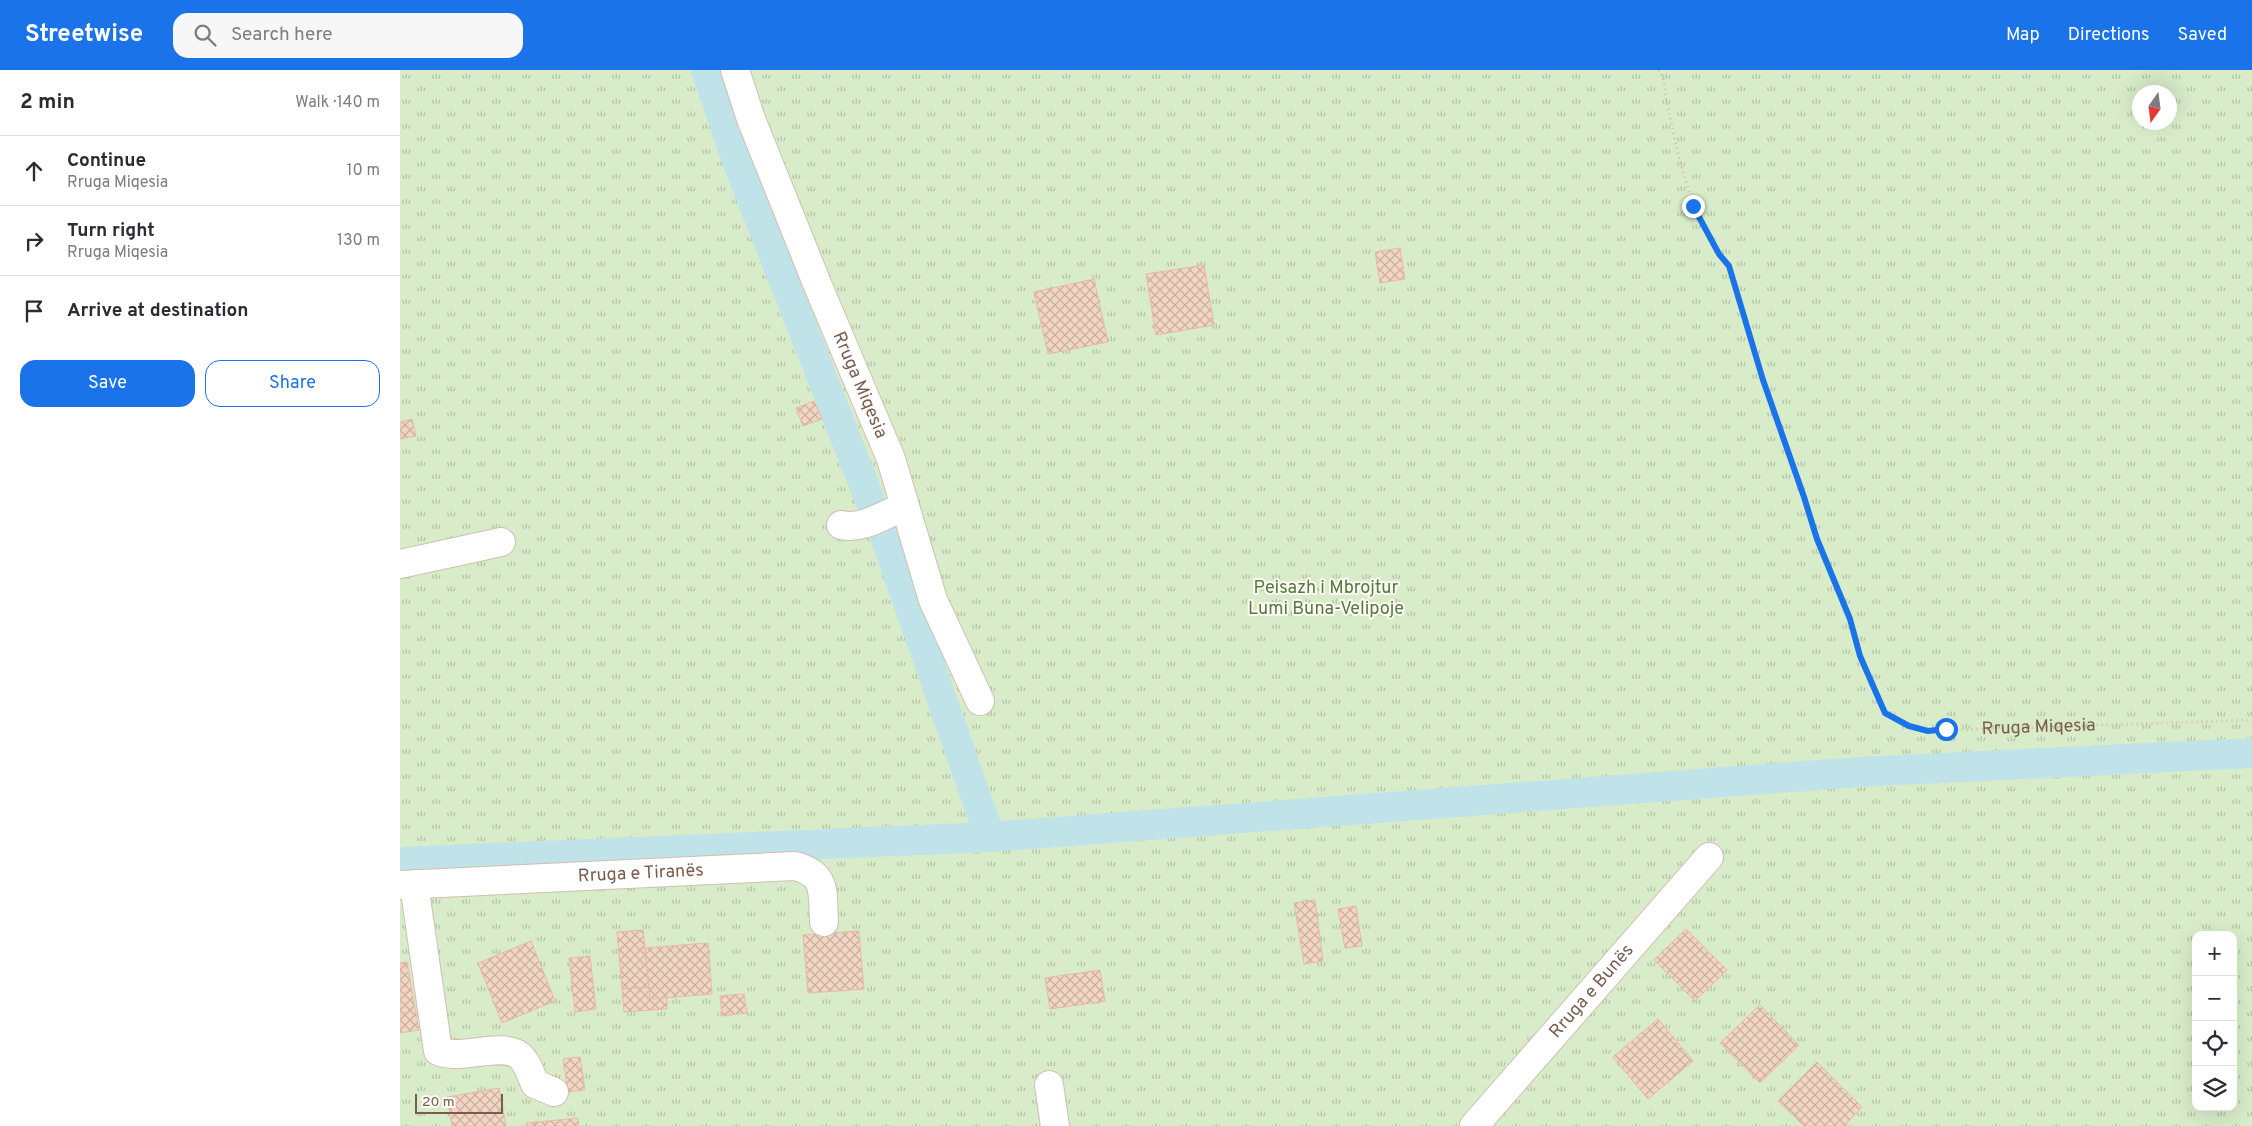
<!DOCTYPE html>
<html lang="en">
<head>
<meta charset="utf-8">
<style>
	:root { --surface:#fff; --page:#f7f7f7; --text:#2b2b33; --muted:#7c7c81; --line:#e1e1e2; --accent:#1a73e8 }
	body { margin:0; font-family:Overpass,sans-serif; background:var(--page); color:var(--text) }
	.controls { position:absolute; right:15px; bottom:15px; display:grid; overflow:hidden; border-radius:10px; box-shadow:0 5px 20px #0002 }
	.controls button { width:45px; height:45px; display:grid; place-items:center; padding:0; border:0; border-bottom:1px solid var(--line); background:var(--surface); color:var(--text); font:25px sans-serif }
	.compass { position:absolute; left:1732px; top:15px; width:45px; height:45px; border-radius:50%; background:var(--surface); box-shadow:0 5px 20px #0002; rotate:194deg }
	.scale { position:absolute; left:15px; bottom:12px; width:88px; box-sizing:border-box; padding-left:5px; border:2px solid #7a5c4d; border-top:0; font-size:14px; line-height:18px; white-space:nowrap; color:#7a5c4d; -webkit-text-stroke:4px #fffaf3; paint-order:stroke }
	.stop { position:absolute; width:15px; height:15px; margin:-11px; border:4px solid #1a73e8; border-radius:50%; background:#fff }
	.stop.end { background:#1a73e8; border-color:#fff; box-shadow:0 1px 5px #0008 }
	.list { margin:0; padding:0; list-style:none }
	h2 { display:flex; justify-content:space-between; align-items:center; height:65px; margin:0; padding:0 20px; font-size:21px }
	h2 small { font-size:16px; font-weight:400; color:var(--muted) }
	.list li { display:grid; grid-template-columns:32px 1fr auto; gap:15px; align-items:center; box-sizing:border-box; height:70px; padding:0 20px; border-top:1px solid var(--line) }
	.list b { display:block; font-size:19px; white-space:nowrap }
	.list p { margin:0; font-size:16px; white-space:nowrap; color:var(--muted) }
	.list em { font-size:16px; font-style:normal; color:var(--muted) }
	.actions { display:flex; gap:10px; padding:15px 20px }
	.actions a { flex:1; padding:11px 0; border:1px solid var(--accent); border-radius:15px; text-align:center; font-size:18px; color:var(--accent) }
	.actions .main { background:var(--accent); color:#fff }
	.icon { flex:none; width:28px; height:28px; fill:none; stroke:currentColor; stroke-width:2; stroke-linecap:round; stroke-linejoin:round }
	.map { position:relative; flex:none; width:1852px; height:1056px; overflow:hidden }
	header { display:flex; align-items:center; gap:30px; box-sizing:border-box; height:70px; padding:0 25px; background:var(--accent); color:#fff }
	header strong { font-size:24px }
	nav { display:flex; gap:28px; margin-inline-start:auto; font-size:18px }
	.search { width:350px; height:45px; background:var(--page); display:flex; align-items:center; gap:12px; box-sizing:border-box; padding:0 18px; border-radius:15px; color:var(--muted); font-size:19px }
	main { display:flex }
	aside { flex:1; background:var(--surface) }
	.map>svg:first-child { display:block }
	.park { fill:url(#park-tufts); fill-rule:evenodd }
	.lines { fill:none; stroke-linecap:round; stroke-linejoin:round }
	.canal { stroke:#bfe3e8; stroke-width:30 }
	.building { fill:url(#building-cross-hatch); stroke:#e6bba3 }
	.minor-casing { stroke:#d1beb0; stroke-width:30 }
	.path { stroke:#d9b8a5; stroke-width:3; stroke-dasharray:1 4; stroke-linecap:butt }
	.minor { stroke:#fff; stroke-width:28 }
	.route { stroke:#1a73e8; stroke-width:6 }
	.labels { text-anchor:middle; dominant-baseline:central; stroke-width:4; stroke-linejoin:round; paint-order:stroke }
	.street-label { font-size:18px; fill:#7a5c4d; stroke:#fffaf3 }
	.park-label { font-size:18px; fill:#537a41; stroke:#fffaf3 }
</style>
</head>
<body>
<header>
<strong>Streetwise</strong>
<div class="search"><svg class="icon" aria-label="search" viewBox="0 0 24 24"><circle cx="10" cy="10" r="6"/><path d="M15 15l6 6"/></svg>Search here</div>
<nav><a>Map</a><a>Directions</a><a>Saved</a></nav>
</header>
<main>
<aside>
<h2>2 min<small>Walk · 140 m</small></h2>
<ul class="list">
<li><svg class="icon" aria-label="ahead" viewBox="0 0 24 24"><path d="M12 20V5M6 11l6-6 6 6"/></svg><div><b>Continue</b><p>Rruga Miqesia</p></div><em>10 m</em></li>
<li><svg class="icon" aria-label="right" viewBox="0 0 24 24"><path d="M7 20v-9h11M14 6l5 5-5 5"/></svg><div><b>Turn right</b><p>Rruga Miqesia</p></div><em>130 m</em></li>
<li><svg class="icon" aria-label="arrive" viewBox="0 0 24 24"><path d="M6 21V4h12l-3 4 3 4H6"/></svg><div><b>Arrive at destination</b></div></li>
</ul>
<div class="actions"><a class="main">Save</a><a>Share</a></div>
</aside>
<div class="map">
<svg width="1852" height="1056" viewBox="0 0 1852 1056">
	<defs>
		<pattern id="park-tufts" width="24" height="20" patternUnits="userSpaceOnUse" patternTransform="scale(1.25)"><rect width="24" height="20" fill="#d8ecc9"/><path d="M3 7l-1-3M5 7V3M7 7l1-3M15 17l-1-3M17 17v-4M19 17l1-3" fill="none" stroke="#b4c2a5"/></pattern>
		<pattern id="building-cross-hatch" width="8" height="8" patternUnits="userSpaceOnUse" patternTransform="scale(1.25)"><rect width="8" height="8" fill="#f3d5c3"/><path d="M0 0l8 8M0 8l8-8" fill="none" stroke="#cab0a1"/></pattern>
	</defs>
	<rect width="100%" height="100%" fill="#fdf6ec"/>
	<!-- park -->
	<path class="park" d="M0 0H1852V1056H0ZM1740 22H1770V52H1740ZM1796 865H1833V1037H1796Z"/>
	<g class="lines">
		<!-- canal -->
		<g class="canal">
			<polyline points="306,0 337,91 472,435"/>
			<polyline points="482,458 590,767"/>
			<polyline points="0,792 590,767 1459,702 1852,683"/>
		</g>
	</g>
	<!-- building -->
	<g class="building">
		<polygon points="1000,178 1005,209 980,213 975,182"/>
		<polygon points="804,195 814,255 756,265 746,204"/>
		<polygon points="694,209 708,272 648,284 634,222"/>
		<polygon points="414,331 422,349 403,356 396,338"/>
		<polygon points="12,349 16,366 0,369 0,352"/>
		<polygon points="915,830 923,891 904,894 894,833"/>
		<polygon points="956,836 962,876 945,878 938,839"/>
		<polygon points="1286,859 1327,900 1295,931 1254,890"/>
		<polygon points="243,860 249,917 222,919 217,862"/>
		<polygon points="459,861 464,919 408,923 403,865"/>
		<polygon points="131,871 155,931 102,953 78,893"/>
		<polygon points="308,873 312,924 250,929 245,878"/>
		<polygon points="190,886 196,939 175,942 169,888"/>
		<polygon points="7,892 19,960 0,963 0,893"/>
		<polygon points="700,900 705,931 650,939 645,908"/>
		<polygon points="249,917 250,929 267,928 267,939 224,942 222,919"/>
		<polygon points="344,924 347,943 322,946 320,926"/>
		<polygon points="1360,935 1399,975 1360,1013 1320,973"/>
		<polygon points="1258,949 1293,991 1248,1029 1213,987"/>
		<polygon points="180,987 185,1020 168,1022 163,989"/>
		<polygon points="1417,992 1462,1037 1444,1056 1404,1056 1378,1031"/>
		<polygon points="99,1018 106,1056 52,1056 47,1027"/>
		<polygon points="178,1048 179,1056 127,1056 127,1053"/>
	</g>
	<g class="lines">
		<defs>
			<g id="minor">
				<path id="s2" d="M335 0 351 49 418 216 491 389 533 530 580 631"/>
				<path d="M441 455C463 460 485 444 505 436"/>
				<polyline points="0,494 101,472"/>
				<path d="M14 814 38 981C62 991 102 971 120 986 127 992 131 1005 135 1014L154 1022"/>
				<path id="s3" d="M0 815 395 796C428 805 422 822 424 852"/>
				<polyline points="649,1015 655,1056"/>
				<path id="s4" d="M1074 1056 1309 787"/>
			</g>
		</defs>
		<!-- minor casing -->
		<use href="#minor" class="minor-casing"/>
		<!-- path -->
		<path class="path" id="s1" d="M1259 0 1263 8C1274 71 1287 146 1329 196L1363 310 1417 469 1449 549 1460 586 1485 643 1509 656 1528 661 1852 650"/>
		<!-- minor -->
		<use href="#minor" class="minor"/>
	</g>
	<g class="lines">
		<!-- route -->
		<polyline class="route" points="1293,136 1319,184 1329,196 1363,310 1404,427 1417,469 1450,549 1460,586 1485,643 1509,656 1528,661 1546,659"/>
	</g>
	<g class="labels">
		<!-- street labels -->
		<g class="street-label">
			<text stroke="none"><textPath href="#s2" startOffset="339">Rruga Miqesia</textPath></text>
			<text stroke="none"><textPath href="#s1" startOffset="842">Rruga Miqesia</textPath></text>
			<text stroke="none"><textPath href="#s3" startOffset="241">Rruga e Tiranës</textPath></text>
			<text stroke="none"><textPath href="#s4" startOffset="179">Rruga e Bunës</textPath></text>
		</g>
		<!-- park labels -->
		<g class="park-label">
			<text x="926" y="518">Peisazh i Mbrojtur<tspan x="926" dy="21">Lumi Buna-Velipoje</tspan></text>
		</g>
	</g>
</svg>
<div class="controls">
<button>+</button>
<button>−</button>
<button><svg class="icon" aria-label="locate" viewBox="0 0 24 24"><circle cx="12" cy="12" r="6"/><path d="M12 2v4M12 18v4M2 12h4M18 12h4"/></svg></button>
<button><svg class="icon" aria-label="layers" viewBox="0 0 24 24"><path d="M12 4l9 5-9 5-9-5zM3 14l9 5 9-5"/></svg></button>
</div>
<svg class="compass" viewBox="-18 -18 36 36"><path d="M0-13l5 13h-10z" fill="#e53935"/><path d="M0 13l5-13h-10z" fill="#7c7c81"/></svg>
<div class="scale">20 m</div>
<div class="stop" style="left:1546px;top:659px"></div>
<div class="stop end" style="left:1293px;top:136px"></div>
</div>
</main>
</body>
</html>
